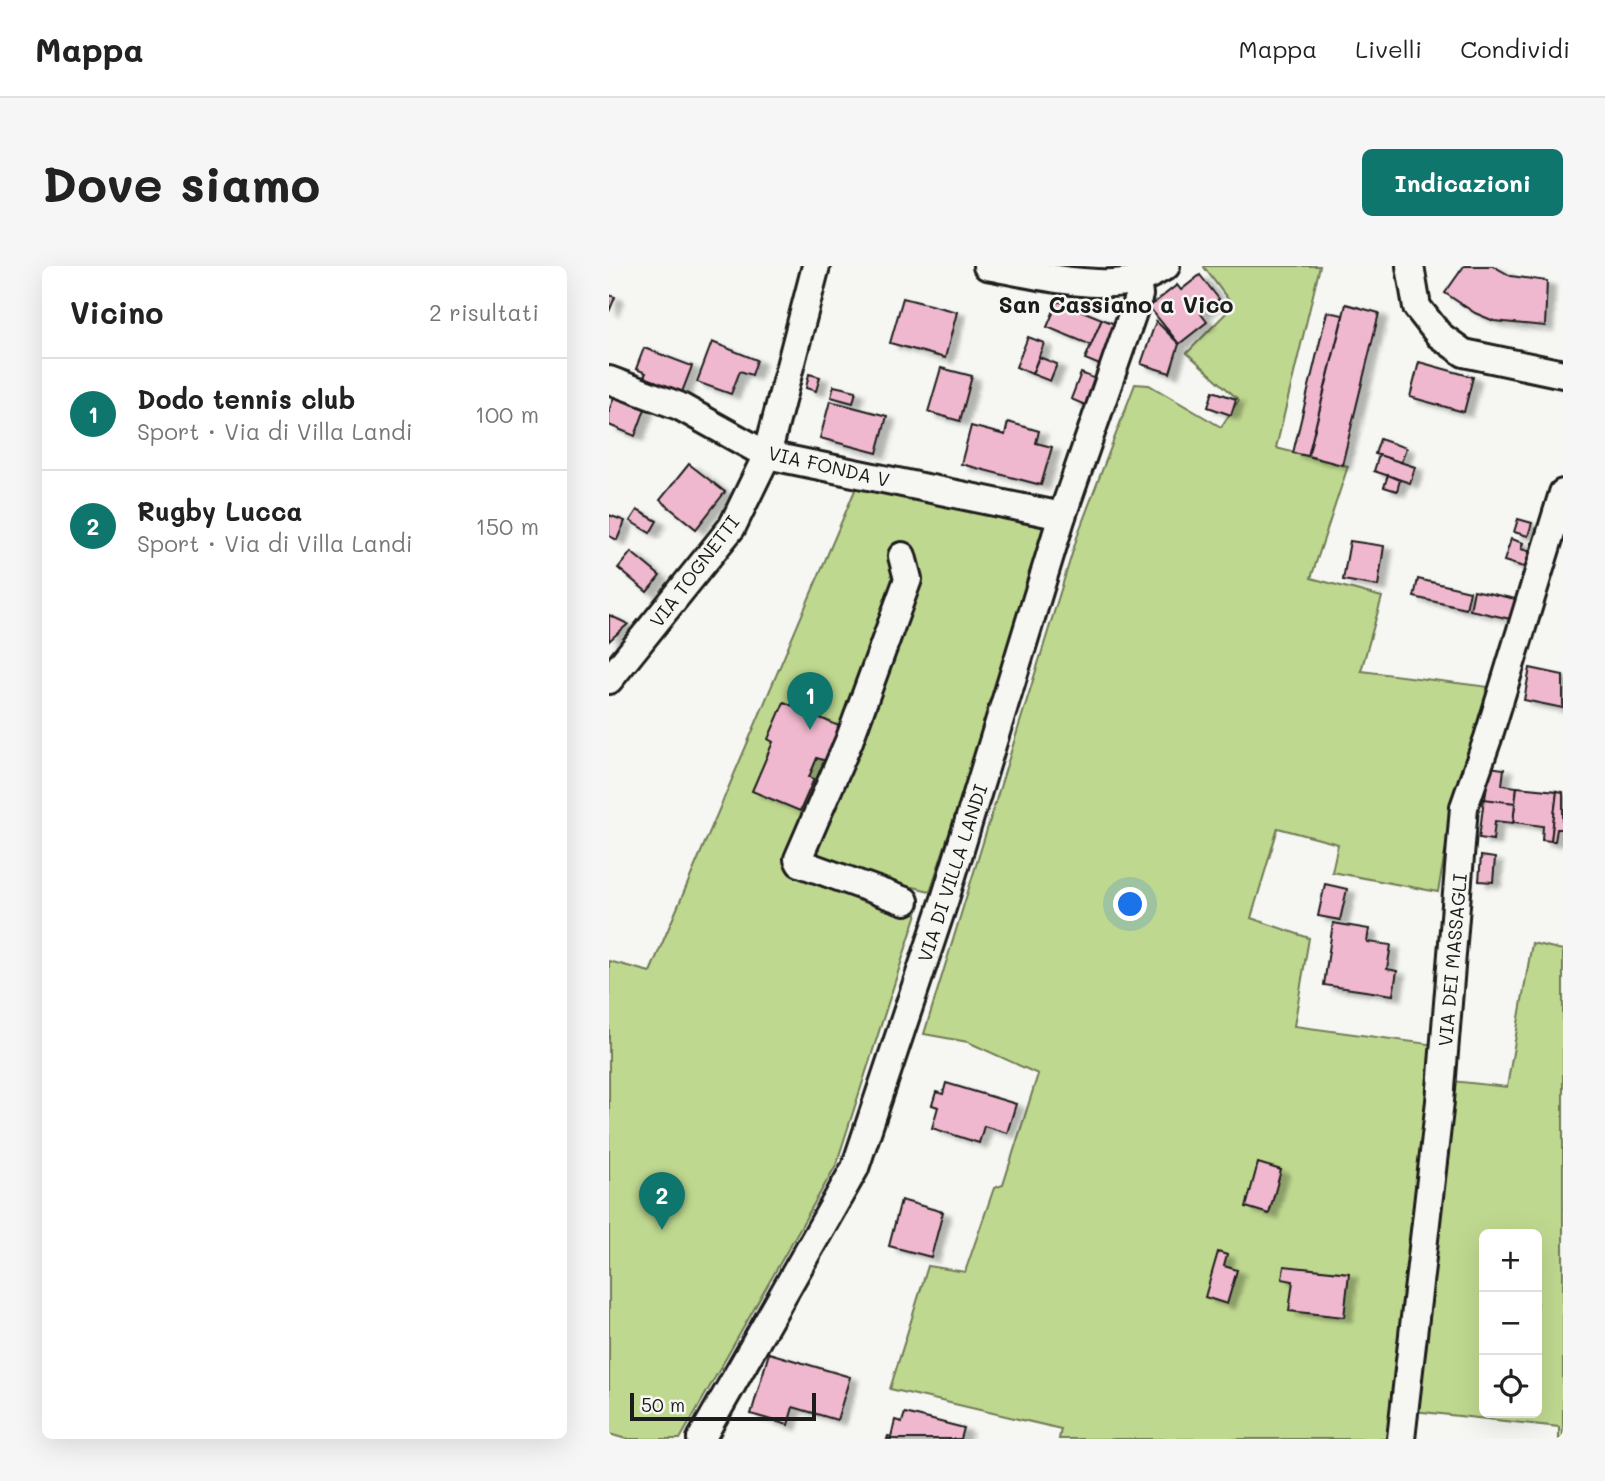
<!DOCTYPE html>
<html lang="it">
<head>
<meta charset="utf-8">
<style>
	:root { --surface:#fff; --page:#f6f6f6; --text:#222; --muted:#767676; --line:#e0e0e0; --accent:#0f766e }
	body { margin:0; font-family:Mali,sans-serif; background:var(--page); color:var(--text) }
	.controls { position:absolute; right:21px; bottom:21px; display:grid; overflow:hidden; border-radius:10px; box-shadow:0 7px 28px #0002 }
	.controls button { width:63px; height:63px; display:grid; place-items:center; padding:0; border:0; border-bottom:2px solid var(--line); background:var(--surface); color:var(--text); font:35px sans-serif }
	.scale { position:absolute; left:21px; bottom:18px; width:186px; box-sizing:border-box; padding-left:7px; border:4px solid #1c1c1c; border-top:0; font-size:19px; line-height:24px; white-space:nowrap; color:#1c1c1c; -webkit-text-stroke:5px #f6f6f2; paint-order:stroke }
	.you { position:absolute; left:522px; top:639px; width:24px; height:24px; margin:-18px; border:5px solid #fff; border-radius:50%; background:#1a73e8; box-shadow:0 0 0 10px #1a73e833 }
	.badge { display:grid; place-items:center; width:46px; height:46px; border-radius:50%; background:var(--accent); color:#fff; font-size:23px; font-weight:700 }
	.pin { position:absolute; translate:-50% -58px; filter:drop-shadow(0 2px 4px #0008) }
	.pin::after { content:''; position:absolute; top:37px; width:24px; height:21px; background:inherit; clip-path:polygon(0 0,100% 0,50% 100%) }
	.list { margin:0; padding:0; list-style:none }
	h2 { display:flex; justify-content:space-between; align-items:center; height:91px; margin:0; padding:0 28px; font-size:30px }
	h2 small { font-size:23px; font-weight:400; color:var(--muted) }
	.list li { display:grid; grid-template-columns:46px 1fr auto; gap:21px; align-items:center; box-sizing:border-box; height:112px; padding:0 28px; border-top:2px solid var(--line) }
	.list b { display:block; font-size:26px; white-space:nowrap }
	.list p { margin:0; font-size:23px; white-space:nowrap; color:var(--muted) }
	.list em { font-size:23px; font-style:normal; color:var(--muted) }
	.icon { flex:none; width:38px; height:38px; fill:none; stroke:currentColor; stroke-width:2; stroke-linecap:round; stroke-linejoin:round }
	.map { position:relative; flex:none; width:954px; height:1173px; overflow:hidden; border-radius:10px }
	header { display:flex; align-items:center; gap:42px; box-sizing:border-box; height:98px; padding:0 35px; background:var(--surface); border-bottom:2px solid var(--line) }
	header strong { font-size:33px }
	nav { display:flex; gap:38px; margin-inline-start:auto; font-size:24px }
	.intro { display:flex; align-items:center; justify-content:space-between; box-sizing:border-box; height:168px; padding:0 42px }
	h1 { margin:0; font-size:49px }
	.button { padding:18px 32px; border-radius:10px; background:var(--accent); color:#fff; font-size:24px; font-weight:700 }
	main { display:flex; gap:42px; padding:0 42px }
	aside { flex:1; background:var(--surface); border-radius:10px; box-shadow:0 7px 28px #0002 }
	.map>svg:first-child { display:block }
	.green { fill:#bfd88f; stroke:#6e7a56; stroke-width:2; fill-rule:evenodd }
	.building { fill:#f0b8ce; stroke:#1c1c1c; stroke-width:2; filter:url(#shadow) }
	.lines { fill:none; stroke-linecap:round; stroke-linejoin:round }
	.minor-casing { stroke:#1c1c1c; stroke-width:32 }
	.minor { stroke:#f6f6f2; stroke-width:26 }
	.labels { text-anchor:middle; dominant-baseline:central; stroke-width:5; stroke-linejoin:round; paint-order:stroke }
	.street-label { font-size:19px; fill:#1c1c1c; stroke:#f6f6f2 }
	.quarter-label { font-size:23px; font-weight:bold; fill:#1c1c1c; stroke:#f6f6f2 }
</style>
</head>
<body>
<header>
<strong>Mappa</strong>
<nav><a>Mappa</a><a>Livelli</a><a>Condividi</a></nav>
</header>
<div class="intro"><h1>Dove siamo</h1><a class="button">Indicazioni</a></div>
<main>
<aside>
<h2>Vicino<small>2 risultati</small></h2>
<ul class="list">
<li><span class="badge">1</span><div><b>Dodo tennis club</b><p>Sport · Via di Villa Landi</p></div><em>100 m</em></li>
<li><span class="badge">2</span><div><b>Rugby Lucca</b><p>Sport · Via di Villa Landi</p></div><em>150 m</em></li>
</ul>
</aside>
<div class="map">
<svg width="954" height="1173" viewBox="0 0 954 1173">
	<defs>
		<filter id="shadow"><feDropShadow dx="8" dy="4.5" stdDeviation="2" flood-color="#0004"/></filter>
	</defs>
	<rect width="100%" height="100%" fill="#f6f6f2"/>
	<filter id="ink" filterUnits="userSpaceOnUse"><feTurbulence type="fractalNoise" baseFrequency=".0143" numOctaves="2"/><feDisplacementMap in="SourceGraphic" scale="14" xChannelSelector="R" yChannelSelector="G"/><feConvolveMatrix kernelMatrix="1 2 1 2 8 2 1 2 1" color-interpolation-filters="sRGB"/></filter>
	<g filter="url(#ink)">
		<!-- green -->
		<g class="green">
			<polygon points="596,0 711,0 667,182 739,200 702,312 773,331 752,405 880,421 844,541 829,626 723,606 729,578 669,562 642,652 700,672 685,760 827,779 788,1173 450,1173 452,1163 281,1123 319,1000 356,1006 385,922 394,919 429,808 359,776 315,768 470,265 526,118 540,119 612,161 630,134 578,87 624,40 595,1"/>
			<polygon points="249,217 439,258 440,268 321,625 304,621 303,632 311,638 227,899 71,1173 17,1173 0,1168 0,695 41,706"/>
			<path d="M923 677 954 684V1173H950V1161L805 1145 844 815 898 821ZM875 968H928V1147H875Z"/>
		</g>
		<!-- building -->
		<g class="building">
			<polygon points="855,0 884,0 902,10 938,15 936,60 885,55 866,47 836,27"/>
			<polygon points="591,9 610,33 592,48 598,56 570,78 540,41 568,19 572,24"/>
			<polygon points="0,29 6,31 0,46"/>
			<polygon points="294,32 348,46 336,92 281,77"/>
			<polygon points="449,35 493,53 482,79 438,61"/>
			<polygon points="737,38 770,47 733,199 699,190"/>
			<polygon points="718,46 734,49 699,190 684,187"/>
			<polygon points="493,53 514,61 498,102 476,93"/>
			<polygon points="547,55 570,78 561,107 532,98"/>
			<polygon points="419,71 435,77 423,108 407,101"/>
			<polygon points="103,76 148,94 143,109 131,105 122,128 88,116"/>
			<polygon points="35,82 83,100 73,126 35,111 37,107 27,103"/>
			<polygon points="430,91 448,98 441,115 423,108"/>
			<polygon points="810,96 864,111 855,146 801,131"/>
			<polygon points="332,102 363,110 351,155 319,146"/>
			<polygon points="472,107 499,118 488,144 462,133"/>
			<polygon points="200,108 211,111 207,125 197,122"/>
			<polygon points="225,120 247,125 244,137 222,131"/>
			<polygon points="604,125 627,133 622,149 599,141"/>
			<polygon points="5,131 36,143 26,170 0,159 0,145"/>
			<polygon points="221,135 278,150 268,187 211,172"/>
			<polygon points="399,156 430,165 427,177 443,181 432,219 352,198 362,160 396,169"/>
			<polygon points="771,173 797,182 792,197 766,188"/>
			<polygon points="770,189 806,201 801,217 765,205"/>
			<polygon points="80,198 116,226 87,263 51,234"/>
			<polygon points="779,209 791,214 788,225 775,221"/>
			<polygon points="28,244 48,255 41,267 21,255"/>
			<polygon points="0,249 16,255 8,274 0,270"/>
			<polygon points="909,253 923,257 919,270 905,266"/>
			<polygon points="902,273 914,277 912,283 923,286 918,302 895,295"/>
			<polygon points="741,275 775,280 769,320 734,314"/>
			<polygon points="22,286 51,310 38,326 9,302"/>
			<polygon points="809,313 861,325 857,343 805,331"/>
			<polygon points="865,324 920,336 915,356 861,344"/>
			<polygon points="0,349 19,358 0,375"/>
			<polygon points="921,402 954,409 954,442 915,434"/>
			<polygon points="175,436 232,461 217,495 208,492 200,511 205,513 191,545 143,525 164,476 159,473"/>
			<polygon points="880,501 895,503 893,519 908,521 906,537 876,534"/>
			<polygon points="908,521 948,525 942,575 933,574 934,560 904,556"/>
			<polygon points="948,525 954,526 954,563 948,563 946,575 942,575"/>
			<polygon points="875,533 906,537 904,557 886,555 884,574 870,572"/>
			<polygon points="872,590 886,592 884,616 870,615"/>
			<polygon points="716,618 738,623 731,654 709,650"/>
			<polygon points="724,657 760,663 758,676 782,679 778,703 788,705 784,729 715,719"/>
			<polygon points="337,817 407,838 398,867 375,860 370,877 323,862 329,841 323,839 327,826 334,828"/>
			<polygon points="649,897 672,904 660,948 637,941"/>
			<polygon points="292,934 334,946 322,991 280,980"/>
			<polygon points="609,986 618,989 615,1000 628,1004 618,1038 596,1031"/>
			<polygon points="675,1000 740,1007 735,1051 680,1045 684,1015 673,1013"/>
			<polygon points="160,1087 241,1111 228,1154 184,1141 179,1159 142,1148"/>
			<polygon points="296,1147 355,1162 352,1173 278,1173 279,1170 282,1171 286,1154 293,1156"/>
		</g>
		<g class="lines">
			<defs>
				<g id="minor">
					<path d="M378 0C421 8 485 24 527 14 537 12 548 5 557 0"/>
					<polyline points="801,0 808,41 830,69 855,87 954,108"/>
					<polyline points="0,114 70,140 158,189 453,250"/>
					<polyline points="293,290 299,313 240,475 189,593 191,597 296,635"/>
					<polyline points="0,414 123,261 158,189 207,0"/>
					<polyline points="92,1173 246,902 336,633 453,250 530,29 528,14"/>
					<polyline points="792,1173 831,835 855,541 879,472 954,227"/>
				</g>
			</defs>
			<!-- minor casing -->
			<use href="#minor" class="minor-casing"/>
			<!-- minor -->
			<use href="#minor" class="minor"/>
		</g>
	</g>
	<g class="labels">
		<!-- street labels -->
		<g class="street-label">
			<text transform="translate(220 200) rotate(13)">VIA FONDA V</text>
			<text transform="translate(85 305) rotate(-53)">VIA TOGNETTI</text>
			<text transform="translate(343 607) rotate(-72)">VIA DI VILLA LANDI</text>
			<text transform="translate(843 694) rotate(-85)">VIA DEI MASSAGLI</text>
		</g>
		<!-- quarter labels -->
		<g class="quarter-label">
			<text x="507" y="38">San Cassiano a Vico</text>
		</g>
	</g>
</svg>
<div class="controls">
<button>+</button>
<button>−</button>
<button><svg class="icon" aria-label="locate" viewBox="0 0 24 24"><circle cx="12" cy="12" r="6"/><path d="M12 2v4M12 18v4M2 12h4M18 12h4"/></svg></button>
</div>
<div class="scale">50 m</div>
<div class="you"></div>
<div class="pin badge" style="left:201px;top:464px">1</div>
<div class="pin badge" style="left:53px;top:964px">2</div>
</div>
</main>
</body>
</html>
